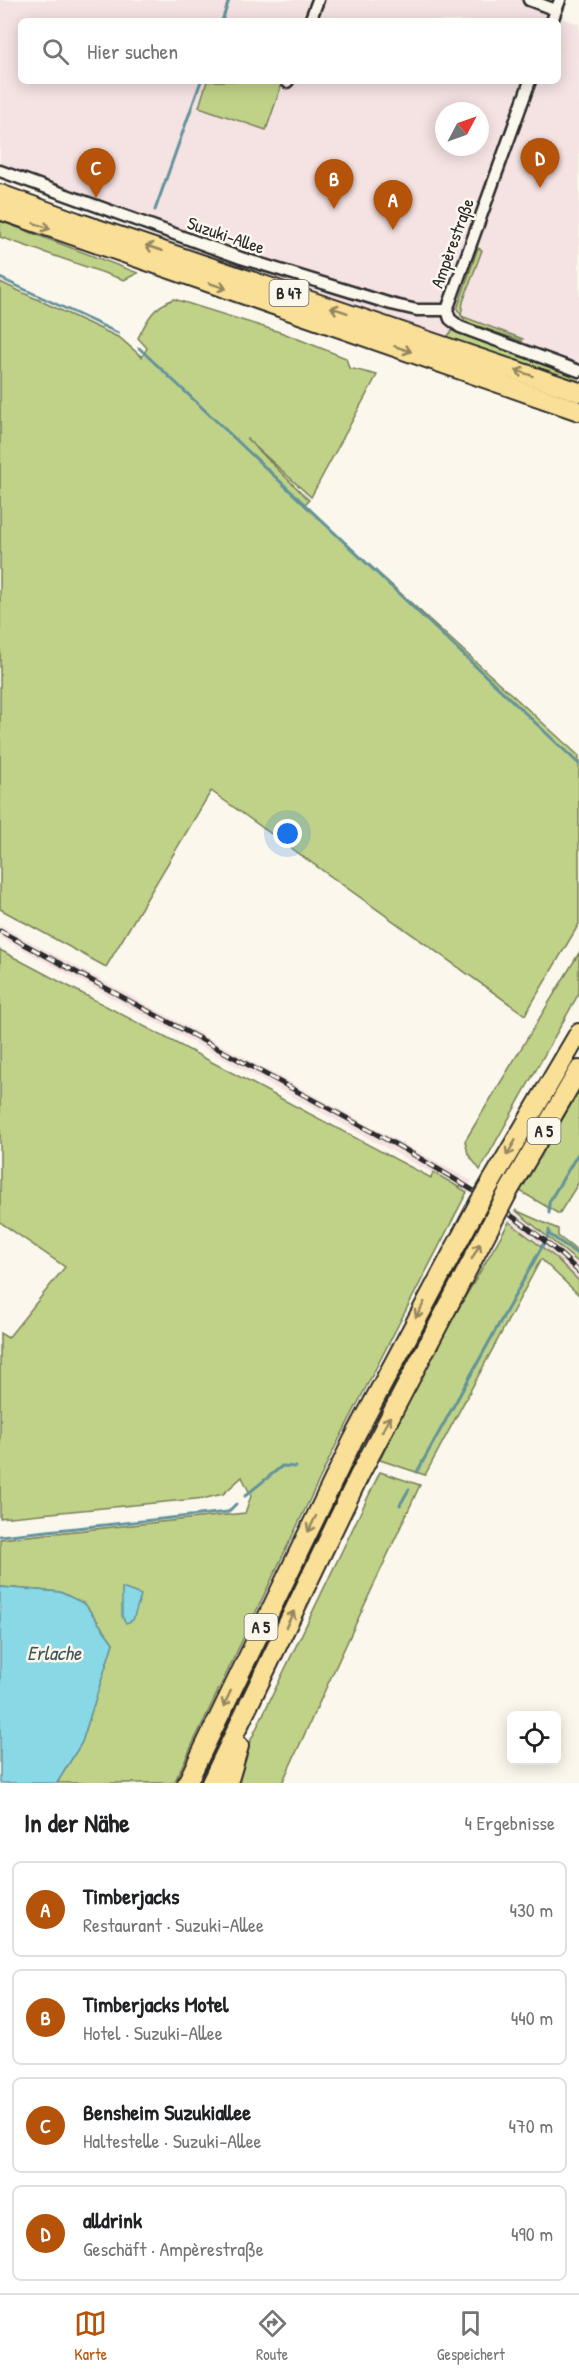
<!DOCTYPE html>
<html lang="de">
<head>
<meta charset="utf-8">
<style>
	:root { --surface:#fff; --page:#f2f2f2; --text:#202124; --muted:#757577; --line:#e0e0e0; --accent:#b45309 }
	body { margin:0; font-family:"Patrick Hand",sans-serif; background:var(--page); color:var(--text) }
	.controls { position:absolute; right:18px; bottom:18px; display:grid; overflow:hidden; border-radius:9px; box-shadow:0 3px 15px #0003 }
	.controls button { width:54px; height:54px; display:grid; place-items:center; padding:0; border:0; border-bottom:2px solid var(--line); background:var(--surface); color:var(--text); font:30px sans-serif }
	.compass { position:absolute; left:435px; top:102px; width:54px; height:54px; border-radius:50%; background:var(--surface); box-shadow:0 3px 15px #0003; rotate:49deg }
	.you { position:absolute; left:288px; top:834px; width:21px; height:21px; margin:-15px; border:4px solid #fff; border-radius:50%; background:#1a73e8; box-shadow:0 0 0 9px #1a73e833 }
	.badge { display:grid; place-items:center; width:39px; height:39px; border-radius:50%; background:var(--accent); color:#fff; font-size:20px; font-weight:700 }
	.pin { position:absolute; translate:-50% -50px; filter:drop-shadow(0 2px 3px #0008) }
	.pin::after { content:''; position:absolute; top:32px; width:21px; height:18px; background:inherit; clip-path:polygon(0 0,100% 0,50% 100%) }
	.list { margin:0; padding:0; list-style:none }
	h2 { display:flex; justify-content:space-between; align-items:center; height:78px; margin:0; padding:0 24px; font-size:26px }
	h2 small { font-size:20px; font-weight:400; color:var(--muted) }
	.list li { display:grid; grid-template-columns:39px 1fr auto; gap:18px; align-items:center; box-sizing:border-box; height:96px; margin:0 12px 12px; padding:0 12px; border:2px solid var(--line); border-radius:9px }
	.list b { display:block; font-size:22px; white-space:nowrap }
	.list p { margin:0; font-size:20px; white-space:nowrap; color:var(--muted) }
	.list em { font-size:20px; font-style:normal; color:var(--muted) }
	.icon { flex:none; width:33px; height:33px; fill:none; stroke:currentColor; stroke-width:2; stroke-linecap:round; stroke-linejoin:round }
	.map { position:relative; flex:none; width:579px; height:1783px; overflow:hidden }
	.search { position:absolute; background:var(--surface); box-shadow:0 3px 15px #0003; left:18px; right:18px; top:18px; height:66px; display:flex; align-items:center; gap:15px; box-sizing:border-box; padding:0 21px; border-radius:9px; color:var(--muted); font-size:22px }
	.sheet { height:510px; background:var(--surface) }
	nav { display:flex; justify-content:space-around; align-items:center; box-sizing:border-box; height:84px; border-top:2px solid var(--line); background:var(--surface); font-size:16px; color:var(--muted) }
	nav a { display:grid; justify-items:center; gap:3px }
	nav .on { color:var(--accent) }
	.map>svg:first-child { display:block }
	.built { fill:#f5e2e3; fill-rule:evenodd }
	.green { fill:#c0d287; stroke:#767e59; stroke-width:1.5 }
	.water { fill:#89d8e6; stroke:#63939b; stroke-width:1.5 }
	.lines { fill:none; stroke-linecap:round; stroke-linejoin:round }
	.stream { stroke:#63939b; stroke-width:3 }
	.street-casing { stroke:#2b2b2b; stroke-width:15 }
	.highway-casing { stroke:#2b2b2b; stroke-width:22 }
	.street { stroke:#fbf7ec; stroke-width:10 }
	.highway { stroke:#fadf96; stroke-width:18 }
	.rail-casing { stroke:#2b2b2b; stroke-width:5 }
	.rail { stroke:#fbf7ec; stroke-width:3; stroke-dasharray:9; stroke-linecap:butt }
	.highway-bridge-casing { stroke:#2b2b2b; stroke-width:22; stroke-linecap:butt }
	.highway-bridge { stroke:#fadf96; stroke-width:18 }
	.oneway { stroke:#928560 }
	.labels { text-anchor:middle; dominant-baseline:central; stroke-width:5; stroke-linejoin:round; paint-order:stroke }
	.shield { fill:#fbf7ec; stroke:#696865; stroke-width:1.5 }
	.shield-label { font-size:16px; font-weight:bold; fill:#2b2b2b }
	.street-label { font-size:18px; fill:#2b2b2b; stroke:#fbf7ec }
	.water-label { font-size:20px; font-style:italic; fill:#42565a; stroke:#fbf7ec }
</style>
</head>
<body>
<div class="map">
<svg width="579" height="1783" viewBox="0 0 579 1783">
	<rect width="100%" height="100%" fill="#fbf7ec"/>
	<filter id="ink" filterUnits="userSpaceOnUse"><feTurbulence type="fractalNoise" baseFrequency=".0167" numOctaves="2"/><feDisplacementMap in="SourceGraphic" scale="12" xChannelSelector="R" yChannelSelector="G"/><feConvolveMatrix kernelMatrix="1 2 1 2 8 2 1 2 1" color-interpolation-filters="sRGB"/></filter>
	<g filter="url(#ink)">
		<!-- built -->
		<g class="built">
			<path d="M0 0H549L544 12 579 24V386L440 338 0 176ZM21 21H558V81H21ZM444 111H480V147H444Z"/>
			<polygon points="0,925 472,1181 467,1192 0,937"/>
			<polygon points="515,1210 579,1263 579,1281 555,1257 509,1222"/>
		</g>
		<!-- green -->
		<g class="green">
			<polygon points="207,81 283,81 266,130 199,107"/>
			<polygon points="0,222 0,221 138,273 124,280 0,237"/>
			<polygon points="478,248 482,250 463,302 461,316 523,339 522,341 466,322 457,309"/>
			<path d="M0 282 120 338 142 357 147 348 138 338C148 318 153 307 174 299L283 333 346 358 349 368 377 375 311 497 246 438 309 500 304 505 579 756V924L525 1015 211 791 106 967 0 909Z"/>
			<polygon points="452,331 579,377 579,386 446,338"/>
			<polygon points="0,950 431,1178 433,1172 467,1192 332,1453 174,1783 57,1783 82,1742 113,1643 85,1604 60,1592 0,1587 0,1539 245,1513 251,1496 242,1477 223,1494 206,1498 0,1518 0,1333 8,1338 65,1267 0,1222"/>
			<polygon points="579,953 579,993 480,1170 468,1154 465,1141"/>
			<polygon points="579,1091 579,1182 559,1214 520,1191"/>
			<polygon points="515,1210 558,1229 558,1236 579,1252 579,1263"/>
			<polygon points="509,1222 555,1257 579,1281 579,1295 541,1259 425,1475 380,1460 428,1361"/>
			<polygon points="380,1472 420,1485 282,1783 236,1783 245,1752"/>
		</g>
		<!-- water -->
		<g class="water">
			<polygon points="0,1587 60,1592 85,1604 113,1643 82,1742 57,1783 0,1783"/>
			<polygon points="122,1588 141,1595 133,1620 126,1623 122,1616"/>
		</g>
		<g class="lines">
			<!-- stream -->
			<g class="stream">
				<polyline points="222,21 229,0"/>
				<polyline points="155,210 201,81"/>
				<polyline points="0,278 118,333"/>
				<polyline points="139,348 579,764"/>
				<polyline points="549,1213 549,1202 579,1152"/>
				<polyline points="549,1230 549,1234 579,1255"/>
				<polyline points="417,1472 549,1234"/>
				<polyline points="245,1496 282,1466 296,1467"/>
				<polyline points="400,1505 409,1489"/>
				<polyline points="0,1536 228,1512 236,1504"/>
			</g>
			<defs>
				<g id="street">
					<polyline points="529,0 556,10"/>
					<polyline points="310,21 318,0"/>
					<polyline points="552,21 560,0"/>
					<polyline points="530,81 447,310 450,319 460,327 579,371"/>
					<polyline points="287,82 288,81"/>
					<polyline points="0,171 241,258 391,304 417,310 447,310"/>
				</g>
				<g id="highway">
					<polyline points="0,194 77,222 579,392"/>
					<polyline points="0,210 579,411"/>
					<polyline points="492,1181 579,1033"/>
					<polyline points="508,1192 579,1070"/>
					<polyline points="187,1783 353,1440 479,1203"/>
					<polyline points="211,1783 359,1476 496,1215"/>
					<polyline points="228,1783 239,1746"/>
				</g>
			</defs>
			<!-- street casing -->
			<use href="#street" class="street-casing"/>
			<!-- highway casing -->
			<use href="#highway" class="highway-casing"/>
			<!-- street -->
			<use href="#street" class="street"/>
			<!-- highway -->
			<use href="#highway" class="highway"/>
			<defs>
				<path id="rail" d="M0 931 404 1149C466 1186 528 1220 579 1272"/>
			</defs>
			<!-- rail casing -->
			<use href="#rail" class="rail-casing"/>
			<!-- rail -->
			<use href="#rail" class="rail"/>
			<defs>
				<g id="highway-bridge">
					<polyline points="479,1203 492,1181"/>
					<polyline points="496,1215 508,1192"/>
				</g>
			</defs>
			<!-- highway-bridge casing -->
			<use href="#highway-bridge" class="highway-bridge-casing"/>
			<!-- highway-bridge -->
			<use href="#highway-bridge" class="highway-bridge"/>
		</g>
		<!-- one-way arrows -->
		<defs><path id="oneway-shaft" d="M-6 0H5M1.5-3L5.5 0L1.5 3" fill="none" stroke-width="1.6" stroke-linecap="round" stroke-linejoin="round" transform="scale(1.5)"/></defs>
		<g class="oneway">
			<use href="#oneway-shaft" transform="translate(42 226) rotate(20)"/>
			<use href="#oneway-shaft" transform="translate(154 248) rotate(-162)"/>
			<use href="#oneway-shaft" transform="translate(218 286) rotate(19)"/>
			<use href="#oneway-shaft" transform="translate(339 310) rotate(-161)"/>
			<use href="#oneway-shaft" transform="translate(403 349) rotate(19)"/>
			<use href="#oneway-shaft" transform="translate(524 373) rotate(-161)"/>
			<use href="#oneway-shaft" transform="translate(511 1148) rotate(120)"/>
			<use href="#oneway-shaft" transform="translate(476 1251) rotate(-62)"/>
			<use href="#oneway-shaft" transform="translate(420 1310) rotate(119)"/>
			<use href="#oneway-shaft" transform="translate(386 1424) rotate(-62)"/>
			<use href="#oneway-shaft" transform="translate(312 1524) rotate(116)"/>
			<use href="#oneway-shaft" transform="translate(290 1619) rotate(-64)"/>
			<use href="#oneway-shaft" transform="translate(227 1699) rotate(115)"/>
		</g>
	</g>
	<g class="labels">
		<!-- shield labels -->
		<g class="shield">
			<rect x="269.5" y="280" width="39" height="26" rx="4.5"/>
			<rect x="527.5" y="1118" width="33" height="26" rx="4.5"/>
			<rect x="244.5" y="1614" width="33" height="26" rx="4.5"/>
		</g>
		<g class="shield-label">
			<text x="289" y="293">B 47</text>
			<text x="544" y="1131">A 5</text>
			<text x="261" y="1627">A 5</text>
		</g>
		<!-- street labels -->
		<g class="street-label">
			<text transform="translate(226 235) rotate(19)">Suzuki-Allee</text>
			<text transform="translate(452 243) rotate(-70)">Ampèrestraße</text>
		</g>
		<!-- water labels -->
		<g class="water-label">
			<text x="54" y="1652">Erlache</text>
		</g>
	</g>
</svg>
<div class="controls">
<button><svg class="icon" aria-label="locate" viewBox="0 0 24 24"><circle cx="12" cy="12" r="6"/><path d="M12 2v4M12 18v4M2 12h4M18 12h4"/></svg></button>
</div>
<svg class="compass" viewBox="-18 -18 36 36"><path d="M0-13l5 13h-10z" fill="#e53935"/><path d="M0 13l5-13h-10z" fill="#757577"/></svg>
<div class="you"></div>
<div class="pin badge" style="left:393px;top:230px">A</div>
<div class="pin badge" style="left:334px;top:209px">B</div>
<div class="pin badge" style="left:96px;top:198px">C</div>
<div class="pin badge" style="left:540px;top:188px">D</div>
<div class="search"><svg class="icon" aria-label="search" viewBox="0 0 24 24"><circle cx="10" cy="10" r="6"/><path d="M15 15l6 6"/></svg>Hier suchen</div>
</div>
<section class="sheet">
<h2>In der Nähe<small>4 Ergebnisse</small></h2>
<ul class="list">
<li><span class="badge">A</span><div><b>Timberjacks</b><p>Restaurant · Suzuki-Allee</p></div><em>430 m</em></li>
<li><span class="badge">B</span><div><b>Timberjacks Motel</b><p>Hotel · Suzuki-Allee</p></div><em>440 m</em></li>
<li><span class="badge">C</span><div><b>Bensheim Suzukiallee</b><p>Haltestelle · Suzuki-Allee</p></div><em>470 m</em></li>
<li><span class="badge">D</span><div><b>alldrink</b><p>Geschäft · Ampèrestraße</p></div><em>490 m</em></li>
</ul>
</section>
<nav>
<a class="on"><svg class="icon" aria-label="map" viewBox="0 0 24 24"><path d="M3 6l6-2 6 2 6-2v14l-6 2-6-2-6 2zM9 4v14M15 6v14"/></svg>Karte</a>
<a><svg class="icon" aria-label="directions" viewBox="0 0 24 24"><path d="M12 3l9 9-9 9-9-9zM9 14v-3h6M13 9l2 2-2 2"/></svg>Route</a>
<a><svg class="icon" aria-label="saved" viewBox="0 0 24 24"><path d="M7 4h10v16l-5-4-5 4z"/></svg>Gespeichert</a>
</nav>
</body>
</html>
